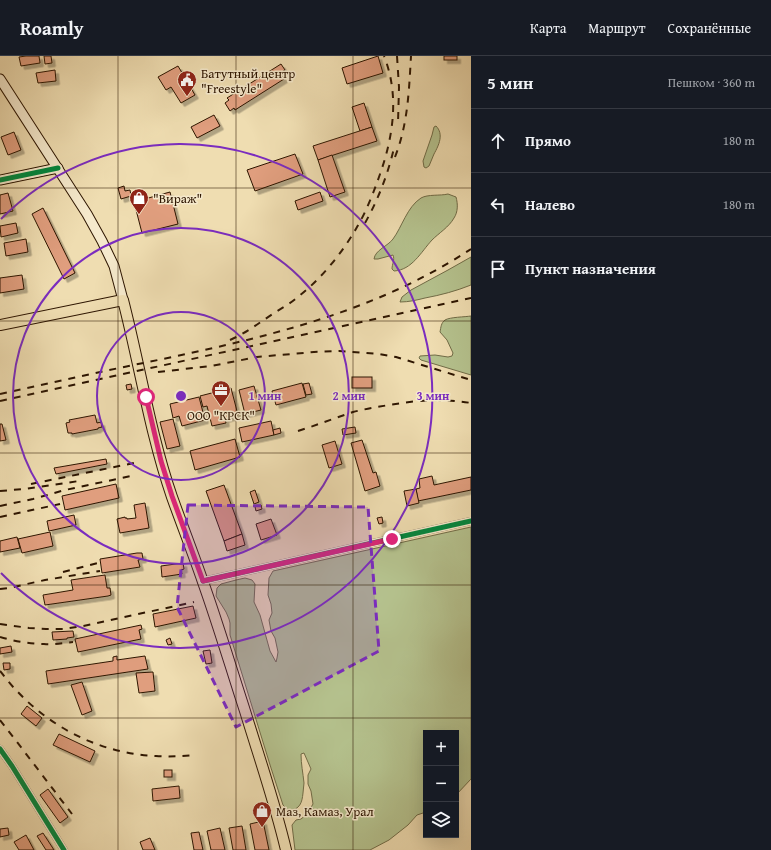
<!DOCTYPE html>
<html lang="ru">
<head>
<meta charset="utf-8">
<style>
	:root { --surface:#171b24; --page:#20242c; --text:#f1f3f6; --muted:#9ea1a6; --line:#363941 }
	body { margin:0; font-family:"Gentium Book Plus",serif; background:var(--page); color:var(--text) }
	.controls { position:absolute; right:12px; bottom:12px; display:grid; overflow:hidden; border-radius:0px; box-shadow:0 4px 16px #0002 }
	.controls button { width:36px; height:36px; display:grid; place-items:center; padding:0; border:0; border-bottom:1px solid var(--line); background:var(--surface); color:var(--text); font:20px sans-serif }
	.stop { position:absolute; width:12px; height:12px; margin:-9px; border:3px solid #db2777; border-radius:50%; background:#fff }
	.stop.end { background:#db2777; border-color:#fff; box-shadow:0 1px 4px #0008 }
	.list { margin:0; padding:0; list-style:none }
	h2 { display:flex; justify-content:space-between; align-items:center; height:52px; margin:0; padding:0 16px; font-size:17px }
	h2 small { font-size:13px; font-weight:400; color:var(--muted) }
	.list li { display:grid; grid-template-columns:26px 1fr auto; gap:12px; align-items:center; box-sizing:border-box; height:64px; padding:0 16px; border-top:1px solid var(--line) }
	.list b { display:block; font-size:15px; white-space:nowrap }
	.list em { font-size:13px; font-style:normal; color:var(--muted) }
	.icon { flex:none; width:22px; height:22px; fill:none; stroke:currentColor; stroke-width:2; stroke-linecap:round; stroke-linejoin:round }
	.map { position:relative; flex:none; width:471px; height:794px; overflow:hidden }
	header { display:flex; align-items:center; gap:24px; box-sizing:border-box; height:56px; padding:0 20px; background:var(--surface); border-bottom:1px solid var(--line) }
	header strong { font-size:19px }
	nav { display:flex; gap:22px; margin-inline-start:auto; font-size:14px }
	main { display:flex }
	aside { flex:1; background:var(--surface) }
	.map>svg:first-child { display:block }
	.green { fill:#b5c28e; stroke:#716c47 }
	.building { fill:#e09e7e; stroke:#2d1500; filter:url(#shadow) }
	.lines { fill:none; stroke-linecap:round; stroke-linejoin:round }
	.street-casing { stroke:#5e472c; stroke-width:8 }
	.secondary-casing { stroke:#2d1500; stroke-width:11 }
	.primary-casing { stroke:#2d1500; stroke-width:12 }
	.street { stroke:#f5e9cc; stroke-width:6 }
	.secondary { stroke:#f5e9cc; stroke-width:9 }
	.primary { stroke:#efddb1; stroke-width:10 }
	.rail { stroke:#2d1500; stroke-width:2; stroke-dasharray:7 7; stroke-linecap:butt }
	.cycleway-casing { stroke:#f5e9cc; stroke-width:8 }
	.cycleway { stroke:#00873e; stroke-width:5 }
	.route { stroke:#db2777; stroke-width:5 }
	.marked { fill:#7b2cbf; fill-opacity:0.2; stroke:#7b2cbf; stroke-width:3; stroke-dasharray:8 5; stroke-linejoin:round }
	.grid { fill:none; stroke:#2d1500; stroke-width:1; stroke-opacity:0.55 }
	.ring { fill:none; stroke:#7b2cbf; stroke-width:2 }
	.labels { text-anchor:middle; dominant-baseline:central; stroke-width:3; stroke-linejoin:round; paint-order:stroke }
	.poi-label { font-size:13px; fill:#2d1500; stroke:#f5e9cc; text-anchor:start }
	.centre { fill:#7b2cbf; stroke:#f5e9cc; stroke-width:2 }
	.ring-label { font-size:12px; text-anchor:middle; font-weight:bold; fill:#7b2cbf; stroke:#f5e9cc; stroke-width:3; stroke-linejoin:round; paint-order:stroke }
</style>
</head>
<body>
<header>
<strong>Roamly</strong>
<nav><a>Карта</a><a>Маршрут</a><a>Сохранённые</a></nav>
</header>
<main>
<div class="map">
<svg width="471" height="794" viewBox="0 0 471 794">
	<defs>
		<filter id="shadow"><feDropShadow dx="3.5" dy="3.5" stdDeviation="0" flood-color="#0004"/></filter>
	</defs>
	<rect width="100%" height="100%" fill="#efddb1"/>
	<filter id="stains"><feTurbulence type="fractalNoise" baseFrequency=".005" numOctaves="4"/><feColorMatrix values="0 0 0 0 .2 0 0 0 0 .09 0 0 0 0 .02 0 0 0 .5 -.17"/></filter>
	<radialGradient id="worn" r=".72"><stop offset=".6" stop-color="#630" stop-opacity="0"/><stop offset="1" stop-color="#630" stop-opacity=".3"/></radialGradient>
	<!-- green -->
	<g class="green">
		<path d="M436 70C444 78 439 89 434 98 432 102 431 106 429 110L426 112 424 111 423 105 432 79 434 71Z"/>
		<path d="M448 138 456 141C458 148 458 156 454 162 449 171 439 177 432 184 421 196 412 214 394 215L392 213C392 208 395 204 393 199L378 203H374C375 194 388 190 393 183 402 171 407 151 421 142 428 138 440 140 448 138Z"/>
		<path d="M471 201V229C456 235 441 239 425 242 417 244 409 246 400 246L402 241 411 234 448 214Z"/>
		<path d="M471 260V319L421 304 419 302 420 300 435 299 448 301 452 300 453 297 447 284 440 276C441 271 441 267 445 264 450 261 465 261 471 260Z"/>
		<path d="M471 471V723L456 739V677H426V756L417 759 408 769 389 784 370 794H295L292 769 296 764 301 763 307 758 313 748 311 735 308 728V719L311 713 304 697 301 698C301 708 303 717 304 727 304 730 303 734 303 737 302 747 300 753 289 755L283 749 271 712 230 579V567L229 563 226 556 216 540 217 532 221 528 236 524 245 522 252 524 255 528 254 546 260 559 270 595 276 606 277 602 278 596 275 582 271 575 269 564 272 557 271 548 268 539 269 522 273 515Z"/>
	</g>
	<!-- building -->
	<g class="building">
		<polygon points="26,0 39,0 40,7 21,10 19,1"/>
		<polygon points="44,0 51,0 52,7 45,8"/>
		<polygon points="378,0 383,17 347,28 342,12"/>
		<rect x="444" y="0" width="13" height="4"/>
		<polygon points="281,8 285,14 280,17 284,23 235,54 234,52 230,55 225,47 229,44 227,42"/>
		<polygon points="178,10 195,39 181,47 171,31 166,34 158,21"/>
		<polygon points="55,14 56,25 38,27 36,17"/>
		<polygon points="364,47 372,71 360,75 352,51"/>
		<polygon points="214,59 220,70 197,82 191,71"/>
		<polygon points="372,71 377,85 318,104 313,90"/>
		<polygon points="14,76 21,94 8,99 1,81"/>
		<polygon points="295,98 303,118 255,135 247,114"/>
		<polygon points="332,99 345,136 330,141 318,104"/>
		<polygon points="124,130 125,135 130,134 131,140 121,143 118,132"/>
		<polygon points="170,136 178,168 142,177 134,146"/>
		<polygon points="320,136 323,145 298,154 295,145"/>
		<polygon points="8,137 13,155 0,158 0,139"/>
		<polygon points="43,152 75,217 64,223 32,158"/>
		<polygon points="16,167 18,177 1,181 0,170"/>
		<polygon points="26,183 28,196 6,200 4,187"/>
		<polygon points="22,219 24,233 0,237 0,222"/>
		<rect x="352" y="321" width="20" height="11"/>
		<polygon points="302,327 306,341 276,349 272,335"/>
		<polygon points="309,327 312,338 306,339 303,328"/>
		<polygon points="131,328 132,333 127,334 126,329"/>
		<polygon points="254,330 261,354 245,358 239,334"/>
		<polygon points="231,332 238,359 225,363 226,367 212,370 207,350 203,351 200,340"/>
		<polygon points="199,341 205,364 182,370 179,360 173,362 170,348"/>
		<polygon points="95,359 97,367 101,366 102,371 98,372 98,373 72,378 72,377 68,377 66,367 70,366 69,364"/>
		<polygon points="173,363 180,390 167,393 160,366"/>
		<polygon points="271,365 274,379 242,386 239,372"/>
		<polygon points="0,368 2,368 6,384 0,385"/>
		<polygon points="355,371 356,377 343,379 342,373"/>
		<polygon points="280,372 281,377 274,379 273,374"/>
		<polygon points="235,383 240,401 195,414 190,395"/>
		<polygon points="362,384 373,417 376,416 380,430 365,435 351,387"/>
		<polygon points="335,385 342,408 329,412 322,389"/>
		<polygon points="106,403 107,408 56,418 54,412"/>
		<polygon points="432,420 434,429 471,421 471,434 418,445 416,433 420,432 419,423"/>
		<polygon points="116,428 119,442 65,454 62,440"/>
		<polygon points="224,429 242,478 224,485 206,435"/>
		<polygon points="416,433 419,447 407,450 404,435"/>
		<polygon points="255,434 259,446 254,448 250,436"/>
		<polygon points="145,447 149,472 120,477 117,463 125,461 125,462 127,462 127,463 136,462 134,449"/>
		<polygon points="261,449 262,453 256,455 255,451"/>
		<polygon points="74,459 76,469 49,475 47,465"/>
		<polygon points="382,461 383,467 379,468 377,462"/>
		<polygon points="271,463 277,479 261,484 256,468"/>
		<polygon points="50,476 53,490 22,497 18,483"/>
		<polygon points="242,478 245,489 227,495 224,485"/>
		<polygon points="17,481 20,492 0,496 0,485"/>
		<polygon points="137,497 142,497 143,503 138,504 140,511 102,517 100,503"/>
		<polygon points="183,507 184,513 181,514 182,518 162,521 161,510"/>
		<polygon points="105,519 107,532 110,532 111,539 108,540 45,549 43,539 73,534 71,524"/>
		<polygon points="193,550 196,562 155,571 153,558"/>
		<polygon points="141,569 142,573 139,574 141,583 78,596 75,583"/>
		<polygon points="73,575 74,581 67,582 67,583 53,584 52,576"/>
		<polygon points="170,582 172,588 168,589 166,584"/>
		<polygon points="11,590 12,596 0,598 0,592"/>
		<polygon points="210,594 212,607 206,608 203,595"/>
		<polygon points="117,600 117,604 145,600 148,613 48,628 46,615 113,605 113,601"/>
		<polygon points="3,607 10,607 10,613 4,614"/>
		<polygon points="153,616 155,635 139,637 136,617"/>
		<polygon points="82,626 92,655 82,659 71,629"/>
		<polygon points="27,650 42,662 36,670 21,658"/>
		<polygon points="59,678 95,695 90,706 53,689"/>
		<rect x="164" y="714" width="8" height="7"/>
		<polygon points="179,730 180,742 153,745 152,733"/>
		<polygon points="48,733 68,761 60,767 40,739"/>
		<polygon points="263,765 269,794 255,794 250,768"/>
		<polygon points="242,770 246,794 233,794 229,772"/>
		<polygon points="8,772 9,779 0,781 0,773"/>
		<polygon points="220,772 225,794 211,794 207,775"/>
		<polygon points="199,776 203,794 194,794 191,777"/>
		<polygon points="43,777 54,794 46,794 37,780"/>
		<polygon points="26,779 34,794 19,794 14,786"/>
		<polygon points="150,782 155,794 143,794 140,786"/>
	</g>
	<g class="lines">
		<defs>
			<g id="street">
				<polyline points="203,525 471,465"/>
				<polyline points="0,693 12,710 64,794"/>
			</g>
			<g id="secondary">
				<polyline points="0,23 87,158 102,185 114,210 123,244"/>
				<polyline points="0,124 58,112"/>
			</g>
			<path id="primary" d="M0 269 123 244C140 310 150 377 172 441 182 469 193 497 203 526 218 568 231 612 245 655 259 701 275 747 286 794"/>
		</defs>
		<!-- street casing -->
		<use href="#street" class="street-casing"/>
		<!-- secondary casing -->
		<use href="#secondary" class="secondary-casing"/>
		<!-- primary casing -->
		<use href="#primary" class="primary-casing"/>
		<!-- street -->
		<use href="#street" class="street"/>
		<!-- secondary -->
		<use href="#secondary" class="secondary"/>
		<!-- primary -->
		<use href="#primary" class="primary"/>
		<!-- rail -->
		<g class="rail">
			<polyline points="397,0 399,31 398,67"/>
			<path d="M395 101C408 68 409 34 411 0"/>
			<path d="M365 167C378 144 388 118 394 92"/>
			<path d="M230 284C246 277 259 267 274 257 282 252 291 247 299 240 321 223 343 196 357 171 366 156 373 138 379 121 393 82 400 40 384 0"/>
			<polyline points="158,316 211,310 257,301 314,296 339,295 379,298 396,301 471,324"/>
			<path d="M0 338C54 326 108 314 163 303 271 280 377 255 471 193"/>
			<polyline points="0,345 471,242"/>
			<path d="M298 375C317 369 335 362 353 356 365 353 377 351 389 349 420 344 440 342 471 347"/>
			<polyline points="31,428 134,407"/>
			<polyline points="0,435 24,433 79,425"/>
			<polyline points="0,450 33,443 65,434 136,419"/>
			<polyline points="0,461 60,448"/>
			<polyline points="63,516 98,507"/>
			<polyline points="0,533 9,532 45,524 100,515"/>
			<polyline points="0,568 29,572 46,573 64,573 83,570 194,546"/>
			<path d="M0 581C14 585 29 588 44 588 53 589 63 587 73 586"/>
			<path d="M0 615C5 621 10 628 16 634 52 673 103 698 156 700 170 701 183 700 196 699"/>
			<polyline points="0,664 17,686 72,758"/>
		</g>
		<defs>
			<g id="cycleway">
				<polyline points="0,124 58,112"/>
				<polyline points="203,525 471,465"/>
				<polyline points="0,693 12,710 64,794"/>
			</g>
		</defs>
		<!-- cycleway casing -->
		<use href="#cycleway" class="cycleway-casing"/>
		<!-- cycleway -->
		<use href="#cycleway" class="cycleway"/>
	</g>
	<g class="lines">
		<!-- route -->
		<polyline class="route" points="146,341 161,405 172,440 203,525 392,483"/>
	</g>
	<!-- marked area -->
	<path class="marked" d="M188 449 368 451 379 595 236 671 177 551Z"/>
	<!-- grid -->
	<path class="grid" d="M118 0V794M236 0V794M353 0V794M0 132H471M0 265H471M0 397H471M0 529H471M0 662H471"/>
	<!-- distance rings -->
	<g class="ring">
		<circle cx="181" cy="340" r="84"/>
		<circle cx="181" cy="340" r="168"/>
		<path d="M1 163A252 252 0 1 1 1 517"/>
	</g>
	<!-- icons -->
	<defs>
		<symbol id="civic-pin" viewBox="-11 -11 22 30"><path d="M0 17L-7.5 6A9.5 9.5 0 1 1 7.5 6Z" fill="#8f2418" stroke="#f5e9cc"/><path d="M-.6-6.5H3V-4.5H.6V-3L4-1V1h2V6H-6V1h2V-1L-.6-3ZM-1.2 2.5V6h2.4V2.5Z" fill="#fff"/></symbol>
		<symbol id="shop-pin" viewBox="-11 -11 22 30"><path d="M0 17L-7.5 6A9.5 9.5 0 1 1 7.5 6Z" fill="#8f2418" stroke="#f5e9cc"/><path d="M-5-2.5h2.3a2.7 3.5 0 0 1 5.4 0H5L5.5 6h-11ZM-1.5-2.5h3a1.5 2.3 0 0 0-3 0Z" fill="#fff"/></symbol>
		<symbol id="office-pin" viewBox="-11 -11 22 30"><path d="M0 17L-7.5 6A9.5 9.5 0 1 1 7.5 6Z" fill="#8f2418" stroke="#f5e9cc"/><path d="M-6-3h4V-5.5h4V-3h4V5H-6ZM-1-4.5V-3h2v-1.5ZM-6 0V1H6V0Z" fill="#fff"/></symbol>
	</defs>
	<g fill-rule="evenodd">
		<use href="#civic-pin" x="176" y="13" width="22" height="30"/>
		<use href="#shop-pin" x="128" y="131" width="22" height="30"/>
		<use href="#office-pin" x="210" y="323" width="22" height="30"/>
		<use href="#shop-pin" x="251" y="744" width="22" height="30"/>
	</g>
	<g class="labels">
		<!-- poi labels -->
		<g class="poi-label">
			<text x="201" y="17">Батутный центр<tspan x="201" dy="15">"Freestyle"</tspan></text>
			<text x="153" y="142">"Вираж"</text>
			<text x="221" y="359" text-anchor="middle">ООО "КРСК"</text>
			<text x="276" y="755">Маз, Камаз, Урал</text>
		</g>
	</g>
	<circle cx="181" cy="340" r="6" class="centre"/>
	<g class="ring-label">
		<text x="265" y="344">1 мин</text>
		<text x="349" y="344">2 мин</text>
		<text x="433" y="344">3 мин</text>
	</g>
	<rect width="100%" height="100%" filter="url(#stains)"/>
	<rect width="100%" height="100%" fill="url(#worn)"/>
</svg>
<div class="controls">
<button>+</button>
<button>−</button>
<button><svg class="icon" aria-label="layers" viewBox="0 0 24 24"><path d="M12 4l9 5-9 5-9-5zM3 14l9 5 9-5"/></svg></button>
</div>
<div class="stop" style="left:146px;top:341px"></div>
<div class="stop end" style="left:392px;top:483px"></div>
</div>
<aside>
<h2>5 мин<small>Пешком · 360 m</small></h2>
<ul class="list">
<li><svg class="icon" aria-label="ahead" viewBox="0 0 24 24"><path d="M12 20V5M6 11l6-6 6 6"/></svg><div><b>Прямо</b></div><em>180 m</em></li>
<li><svg class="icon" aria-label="left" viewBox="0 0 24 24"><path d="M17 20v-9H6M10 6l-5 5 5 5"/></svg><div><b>Налево</b></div><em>180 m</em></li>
<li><svg class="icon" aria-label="arrive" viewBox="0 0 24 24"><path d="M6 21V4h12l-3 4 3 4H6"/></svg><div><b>Пункт назначения</b></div></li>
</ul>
</aside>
</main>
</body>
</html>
